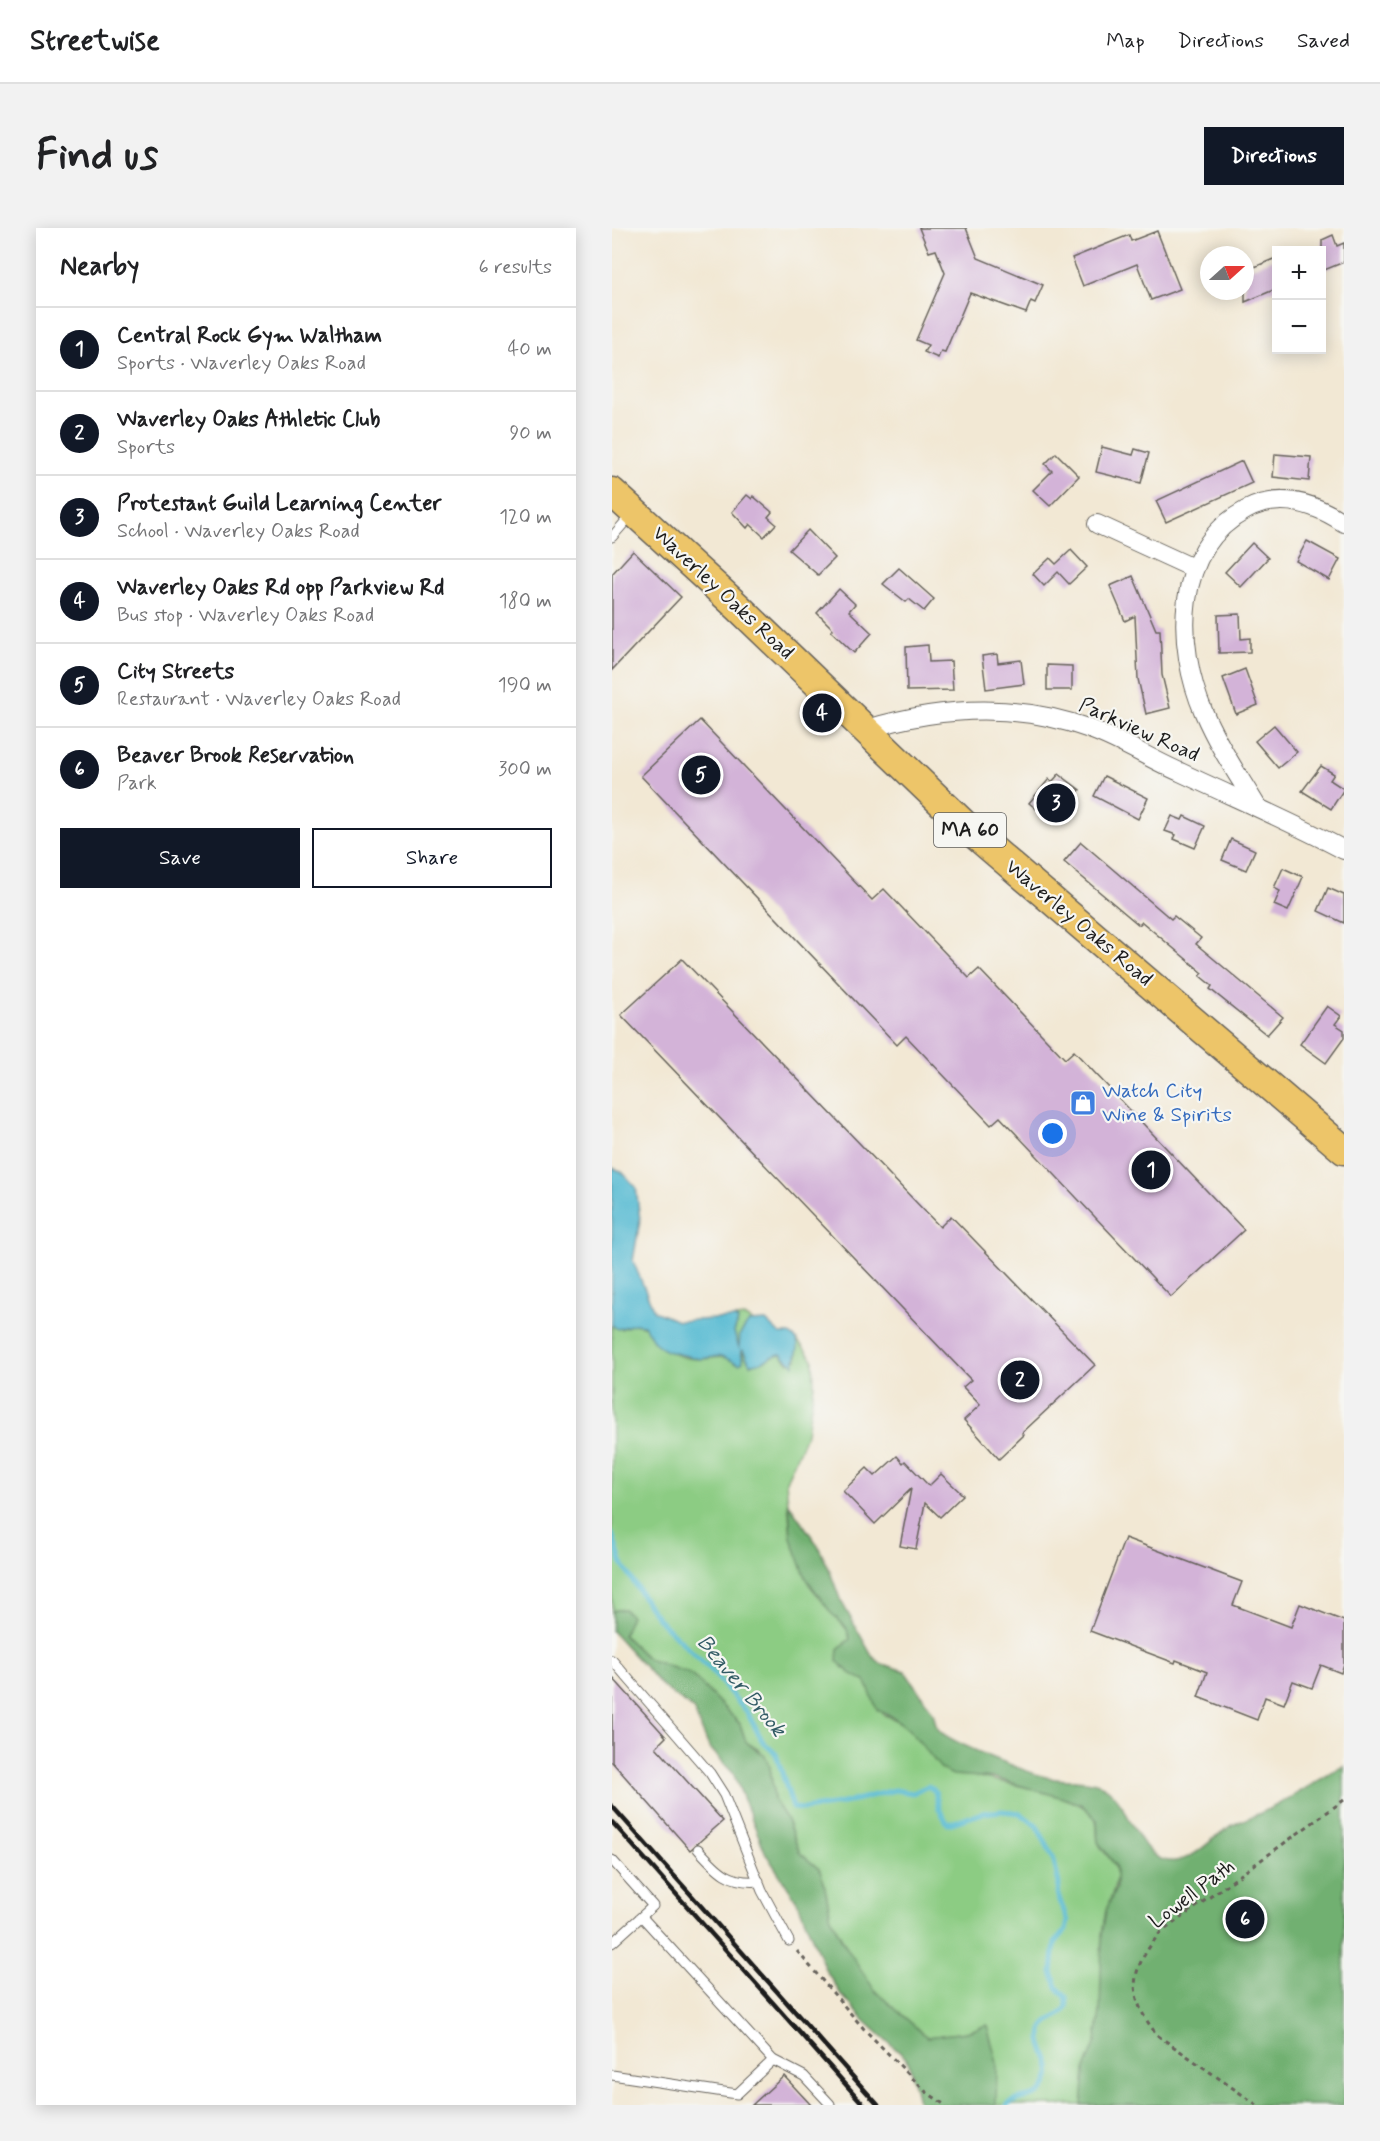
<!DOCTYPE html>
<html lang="en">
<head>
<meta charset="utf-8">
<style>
	:root { --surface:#fff; --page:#f2f2f2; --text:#202124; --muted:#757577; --line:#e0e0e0; --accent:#111827 }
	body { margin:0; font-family:Mynerve,sans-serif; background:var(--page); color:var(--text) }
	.controls { position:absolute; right:18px; top:18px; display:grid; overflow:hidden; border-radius:0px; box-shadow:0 3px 15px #0003 }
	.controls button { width:54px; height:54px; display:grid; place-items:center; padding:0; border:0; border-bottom:2px solid var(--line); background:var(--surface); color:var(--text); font:30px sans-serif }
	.compass { position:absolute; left:588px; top:18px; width:54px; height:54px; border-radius:50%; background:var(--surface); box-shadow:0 3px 15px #0003; rotate:69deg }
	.you { position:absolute; left:441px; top:906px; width:21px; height:21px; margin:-15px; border:4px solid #fff; border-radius:50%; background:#1a73e8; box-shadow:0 0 0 9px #1a73e833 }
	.badge { display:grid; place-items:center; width:39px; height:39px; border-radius:50%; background:var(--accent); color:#fff; font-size:20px; font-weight:700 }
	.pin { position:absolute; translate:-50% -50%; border:3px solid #fff; box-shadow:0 2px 6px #0006 }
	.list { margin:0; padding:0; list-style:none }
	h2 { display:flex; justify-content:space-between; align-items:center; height:78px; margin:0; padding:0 24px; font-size:26px }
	h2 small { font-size:20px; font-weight:400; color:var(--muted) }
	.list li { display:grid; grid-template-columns:39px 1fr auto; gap:18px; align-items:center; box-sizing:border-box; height:84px; padding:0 24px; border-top:2px solid var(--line) }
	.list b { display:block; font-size:22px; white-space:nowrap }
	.list p { margin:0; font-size:20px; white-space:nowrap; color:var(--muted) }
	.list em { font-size:20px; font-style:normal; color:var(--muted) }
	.actions { display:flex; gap:12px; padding:18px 24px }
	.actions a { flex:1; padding:14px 0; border:2px solid var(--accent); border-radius:0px; text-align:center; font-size:21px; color:var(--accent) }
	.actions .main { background:var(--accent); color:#fff }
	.map { position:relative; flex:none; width:732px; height:1877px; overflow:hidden; border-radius:0px }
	header { display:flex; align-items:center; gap:36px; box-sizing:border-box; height:84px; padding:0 30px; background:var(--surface); border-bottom:2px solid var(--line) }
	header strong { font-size:28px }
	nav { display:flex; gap:33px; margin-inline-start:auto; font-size:21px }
	.intro { display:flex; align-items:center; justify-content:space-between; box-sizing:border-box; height:144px; padding:0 36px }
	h1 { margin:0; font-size:42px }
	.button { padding:15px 27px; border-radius:0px; background:var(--accent); color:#fff; font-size:21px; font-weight:700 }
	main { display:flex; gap:36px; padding:0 36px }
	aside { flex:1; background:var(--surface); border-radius:0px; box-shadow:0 3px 15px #0003 }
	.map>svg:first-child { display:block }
	.green { fill:#8ccc83; stroke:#547450; stroke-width:1.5 }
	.forest { fill:#71b071; stroke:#466646; stroke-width:1.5 }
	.water { fill:#54bad2; stroke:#386b77; stroke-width:1.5 }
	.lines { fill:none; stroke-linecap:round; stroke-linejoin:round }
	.stream { stroke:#54bad2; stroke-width:5 }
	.building { fill:#d3b3d8 }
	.service-casing { stroke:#67635c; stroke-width:11 }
	.minor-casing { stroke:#67635c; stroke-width:20 }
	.primary-casing { stroke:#67635c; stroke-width:31 }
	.path { stroke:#67635c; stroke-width:3; stroke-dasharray:4.5 4.5; stroke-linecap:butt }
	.service { stroke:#fff; stroke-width:9 }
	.minor { stroke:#fff; stroke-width:18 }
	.primary { stroke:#edc569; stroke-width:28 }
	.rail { stroke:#1c1c1c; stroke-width:4.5 }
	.labels { text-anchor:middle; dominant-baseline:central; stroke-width:4.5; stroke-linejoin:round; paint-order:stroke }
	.shield { fill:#f6f6f2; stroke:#5d5d5c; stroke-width:1.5 }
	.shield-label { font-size:20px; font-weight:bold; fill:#1c1c1c }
	.street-label { font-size:21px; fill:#1c1c1c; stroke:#f6f6f2 }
	.shop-label { font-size:21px; fill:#366cbe; stroke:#f6f6f2; text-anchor:start }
	.water-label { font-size:22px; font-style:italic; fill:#325b65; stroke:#f6f6f2 }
</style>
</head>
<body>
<header>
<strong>Streetwise</strong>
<nav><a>Map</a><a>Directions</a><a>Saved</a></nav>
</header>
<div class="intro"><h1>Find us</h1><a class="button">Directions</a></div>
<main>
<aside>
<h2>Nearby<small>6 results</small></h2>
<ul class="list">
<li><span class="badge">1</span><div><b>Central Rock Gym Waltham</b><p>Sports · Waverley Oaks Road</p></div><em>40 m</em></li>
<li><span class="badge">2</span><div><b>Waverley Oaks Athletic Club</b><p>Sports</p></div><em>90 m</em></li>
<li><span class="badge">3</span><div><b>Protestant Guild Learning Center</b><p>School · Waverley Oaks Road</p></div><em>120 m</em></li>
<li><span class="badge">4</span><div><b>Waverley Oaks Rd opp Parkview Rd</b><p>Bus stop · Waverley Oaks Road</p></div><em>180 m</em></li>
<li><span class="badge">5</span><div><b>City Streets</b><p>Restaurant · Waverley Oaks Road</p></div><em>190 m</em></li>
<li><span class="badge">6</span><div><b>Beaver Brook Reservation</b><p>Park</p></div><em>300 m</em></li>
</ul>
<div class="actions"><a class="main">Save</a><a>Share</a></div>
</aside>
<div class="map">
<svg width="732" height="1877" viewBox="0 0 732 1877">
	<rect width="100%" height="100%" fill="#f6f6f2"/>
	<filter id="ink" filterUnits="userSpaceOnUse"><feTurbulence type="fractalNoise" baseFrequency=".0167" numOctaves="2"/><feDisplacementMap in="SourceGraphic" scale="12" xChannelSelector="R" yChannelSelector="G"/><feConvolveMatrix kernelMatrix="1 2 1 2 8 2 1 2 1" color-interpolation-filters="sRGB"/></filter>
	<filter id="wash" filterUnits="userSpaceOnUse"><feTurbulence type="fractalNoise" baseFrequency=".008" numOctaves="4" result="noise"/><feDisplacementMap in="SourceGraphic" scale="24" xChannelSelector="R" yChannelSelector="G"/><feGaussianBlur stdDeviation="1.35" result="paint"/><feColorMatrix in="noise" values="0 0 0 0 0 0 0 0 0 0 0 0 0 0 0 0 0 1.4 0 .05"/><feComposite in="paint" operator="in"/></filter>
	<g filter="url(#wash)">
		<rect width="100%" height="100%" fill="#f2e8d4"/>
		<!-- green -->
		<g class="green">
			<polygon points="133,1089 142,1094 139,1093 128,1106 127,1120 122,1104 126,1093 123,1090"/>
			<path d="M22 1096 35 1099C43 1120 66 1131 88 1131 103 1131 111 1125 124 1135L131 1131 130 1122 138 1136C151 1137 157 1127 169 1126L177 1135 185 1131V1112L201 1131 202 1157 195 1205 174 1253 179 1310 199 1359 237 1404 238 1411 226 1421 230 1439 254 1454 272 1487C291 1492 306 1510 317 1524 320 1528 322 1533 325 1535 360 1555 463 1559 483 1590 487 1597 483 1608 487 1616 491 1625 503 1633 504 1642 505 1658 499 1667 495 1682 491 1694 490 1709 489 1722L732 1877H375V1797L355 1804 315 1809 264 1764 247 1741 219 1691 212 1654 207 1641 188 1625 174 1590 162 1572 158 1539 147 1522 134 1514 128 1496 85 1452 76 1445 36 1431 11 1407 12 1381 0 1383V1097L9 1101Z"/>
		</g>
		<!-- forest -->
		<g class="forest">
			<path d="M177 1276 205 1316 217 1341 228 1371 260 1428 270 1436 293 1443C302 1458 313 1470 321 1485 323 1490 323 1498 327 1502 336 1514 420 1546 438 1550 457 1554 480 1549 496 1561 521 1581 527 1637 563 1633 584 1631 599 1610 616 1600 628 1592 641 1589 653 1583 681 1570 705 1552 732 1538V1877H470L473 1841 484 1813 488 1783 490 1707 494 1682 504 1660V1638L486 1614 485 1592 469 1576 451 1570 383 1550 341 1547 330 1542 298 1502 281 1489 265 1482 254 1454 238 1445 225 1433 226 1421 238 1411 234 1399 219 1385 194 1350 179 1310Z"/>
			<polygon points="12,1381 19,1388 11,1407 36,1431 76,1445 85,1452 128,1496 134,1514 153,1528 158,1539 162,1572 174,1590 188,1625 207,1641 212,1654 219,1690 230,1713 264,1764 315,1809 355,1804 375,1797 385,1835 384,1877 307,1877 296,1832 253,1793 228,1765 213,1741 186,1675 154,1626 121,1545 97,1519 81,1481 51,1459 0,1403 0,1383"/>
		</g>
		<!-- water -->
		<path class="water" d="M0 940 9 943 24 959 28 992 21 1033 42 1083 65 1093 123 1090 126 1093 122 1104 127 1120 128 1106 137 1094 154 1093 168 1106H178L185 1112 186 1120 182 1137 169 1126C157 1127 151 1137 138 1136L131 1122 129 1123 131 1134 127 1136 109 1128 88 1131 54 1123 42 1114 32 1097 22 1096 6 1101 0 1097Z"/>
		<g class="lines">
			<!-- stream -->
			<path class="stream" d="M0 1306 9 1334 37 1379 50 1395 99 1442 136 1486 151 1514 164 1526 181 1580 192 1581 227 1576 283 1562 301 1565 316 1558 323 1563 327 1581 336 1596 371 1585 390 1583 408 1585 425 1598 441 1629 447 1656 446 1668 456 1693 454 1702 443 1715 440 1744 445 1759 454 1769 455 1778C451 1789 437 1789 431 1800 423 1817 441 1831 438 1846 431 1877 411 1864 395 1877"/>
		</g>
		<g id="blocks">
			<!-- building -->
			<g class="building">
				<polygon points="307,0 354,0 366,30 431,57 423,75 419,73 414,85 358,65 333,124 329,123 326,130 312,124 316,117 304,112 333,45 324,22 317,24"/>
				<polygon points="545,3 568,61 539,72 525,36 471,58 460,30 517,7 519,13"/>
				<polygon points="721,7 725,18 732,15 732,34 710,43 710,12"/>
				<polygon points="664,30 664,61 633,74 633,43"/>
				<polygon points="490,219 521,227 523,221 537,225 529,255 484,244"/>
				<polygon points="444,225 467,248 438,278 421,262 440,243 433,236"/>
				<polygon points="663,226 699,229 697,253 661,249"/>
				<polygon points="630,233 640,255 554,294 544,273"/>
				<polygon points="135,267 140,271 141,268 160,284 156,289 164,296 152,309 138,296 135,300 120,284"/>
				<polygon points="196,302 223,330 206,347 177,322"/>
				<polygon points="695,313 728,331 717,352 684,333"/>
				<polygon points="640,315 656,330 629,359 613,344"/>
				<polygon points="459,322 475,339 457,356 446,344 432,358 421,346 438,330 444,336"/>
				<polygon points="21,323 69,369 0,442 0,346"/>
				<polygon points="287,340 322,371 312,383 297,371 294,374 271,356"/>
				<polygon points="521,348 544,402 548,402 550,447 558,480 534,486 526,451 523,388 513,393 498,358"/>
				<polygon points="227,361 243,376 237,383 260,405 242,425 219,403 221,401 205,385"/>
				<polygon points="628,386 629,411 638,410 638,424 607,425 606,387"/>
				<polygon points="316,417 317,434 339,433 341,462 295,463 294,419"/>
				<polygon points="385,426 386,435 409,432 412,456 374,461 370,428"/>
				<polygon points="435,437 460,438 460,462 435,462"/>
				<polygon points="633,441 646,477 624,486 611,450"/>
				<polygon points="88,492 260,672 272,661 357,750 367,741 453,831 462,823 632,1002 559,1069 388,889 379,897 294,808 285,817 29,548"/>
				<polygon points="662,497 685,524 666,540 643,513"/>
				<polygon points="709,538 722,546 718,552 732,561 719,581 690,563"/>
				<polygon points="447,546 468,562 448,587 445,585 439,593 417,575 437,551 440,554"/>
				<polygon points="492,548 536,570 526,591 482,568"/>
				<polygon points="560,588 570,592 572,588 593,598 583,620 562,611 564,607 553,603"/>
				<polygon points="619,611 643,622 634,642 610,632"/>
				<polygon points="469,614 559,691 562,688 589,710 584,716 671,789 655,807 598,761 600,758 588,748 591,745 530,694 527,697 452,634"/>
				<polygon points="671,640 691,649 676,683 662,677 668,663 662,660"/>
				<polygon points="716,660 732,667 732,695 706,683"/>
				<polygon points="70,731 328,999 339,988 483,1137 410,1205 412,1207 387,1231 352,1192 368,1177 351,1159 359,1152 9,787"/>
				<polygon points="715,778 729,788 723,796 732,802 732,810 714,835 688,816"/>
				<polygon points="285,1228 291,1235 293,1233 317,1258 329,1246 351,1267 328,1289 313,1275 304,1321 288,1318 299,1261 263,1296 231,1263 255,1240 263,1248"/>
				<polygon points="513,1310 630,1354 621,1377 679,1399 688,1376 732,1393 732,1436 729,1445 709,1437 700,1460 681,1453 672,1476 653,1469 645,1492 586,1469 595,1444 564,1432 563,1435 478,1403"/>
				<polygon points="0,1449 54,1509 44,1519 111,1593 78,1622 0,1534"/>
				<polygon points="172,1848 199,1877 140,1877"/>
			</g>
		</g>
	</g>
	<g filter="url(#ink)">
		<use href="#blocks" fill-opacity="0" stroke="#67635c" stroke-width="1.5"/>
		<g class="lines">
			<defs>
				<g id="service">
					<polyline points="0,309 20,286"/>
					<polyline points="0,1432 98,1545 112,1567 150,1663 177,1713"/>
					<path d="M86 1621C105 1642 117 1656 147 1653"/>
					<polyline points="0,1632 41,1678 0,1715"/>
					<polyline points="30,1689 161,1832 192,1848 218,1876"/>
					<polyline points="0,1847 125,1866 161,1832"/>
				</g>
				<g id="minor">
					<polyline points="485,296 581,340"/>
					<path d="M255 501C328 479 405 474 478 501 509 512 538 531 568 544 623 570 678 593 732 622"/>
					<path d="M644 577C626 547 606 518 592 485 563 418 561 321 634 282 668 264 702 275 732 295"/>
				</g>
				<polyline id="primary" points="0,264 126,379 360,604 732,922"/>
			</defs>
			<!-- service casing -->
			<use href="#service" class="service-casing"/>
			<!-- minor casing -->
			<use href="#minor" class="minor-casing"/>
			<!-- primary casing -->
			<use href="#primary" class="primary-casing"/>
			<!-- path -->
			<g class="path">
				<polyline points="185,1723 252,1801 313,1863 333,1877"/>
				<path d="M645 1877 545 1807C514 1767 517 1743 548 1705L732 1572"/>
			</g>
			<!-- service -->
			<use href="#service" class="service"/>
			<!-- minor -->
			<use href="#minor" class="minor"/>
			<!-- primary -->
			<use href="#primary" class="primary"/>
			<!-- rail -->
			<g class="rail">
				<polyline points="0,1578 266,1877"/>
				<polyline points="0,1594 252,1877"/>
			</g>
		</g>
	</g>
	<!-- icons -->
	<defs>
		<symbol id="shop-square" viewBox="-11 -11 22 22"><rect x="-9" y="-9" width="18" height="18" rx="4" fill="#3f7fe0" stroke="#f6f6f2"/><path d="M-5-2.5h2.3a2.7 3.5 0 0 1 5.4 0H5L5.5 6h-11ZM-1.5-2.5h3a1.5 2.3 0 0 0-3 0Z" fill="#fff"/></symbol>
	</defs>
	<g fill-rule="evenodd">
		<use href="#shop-square" x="456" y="860" width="30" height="30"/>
	</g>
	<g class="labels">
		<!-- shield labels -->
		<rect class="shield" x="322" y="585" width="72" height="34" rx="4.5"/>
		<g class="shield-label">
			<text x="358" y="602">MA 60</text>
		</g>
		<!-- street labels -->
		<g class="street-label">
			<text transform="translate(111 365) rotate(43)">Waverley Oaks Road</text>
			<text transform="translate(527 502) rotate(24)">Parkview Road</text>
			<text transform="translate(467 695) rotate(40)">Waverley Oaks Road</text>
			<text transform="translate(580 1666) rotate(-37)">Lowell Path</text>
		</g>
		<!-- shop labels -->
		<g class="shop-label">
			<text x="490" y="863">Watch City<tspan x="490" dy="24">Wine &amp; Spirits</tspan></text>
		</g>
		<!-- water labels -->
		<g class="water-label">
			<text transform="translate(129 1458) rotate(50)">Beaver Brook</text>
		</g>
	</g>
</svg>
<div class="controls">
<button>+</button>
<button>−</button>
</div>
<svg class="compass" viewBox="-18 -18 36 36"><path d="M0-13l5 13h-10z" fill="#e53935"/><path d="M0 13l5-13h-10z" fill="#757577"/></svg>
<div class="you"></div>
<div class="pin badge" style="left:539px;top:942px">1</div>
<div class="pin badge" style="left:408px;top:1152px">2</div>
<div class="pin badge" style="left:444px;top:575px">3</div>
<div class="pin badge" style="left:210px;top:485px">4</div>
<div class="pin badge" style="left:89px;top:547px">5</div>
<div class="pin badge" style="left:633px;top:1691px">6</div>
</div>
</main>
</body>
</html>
